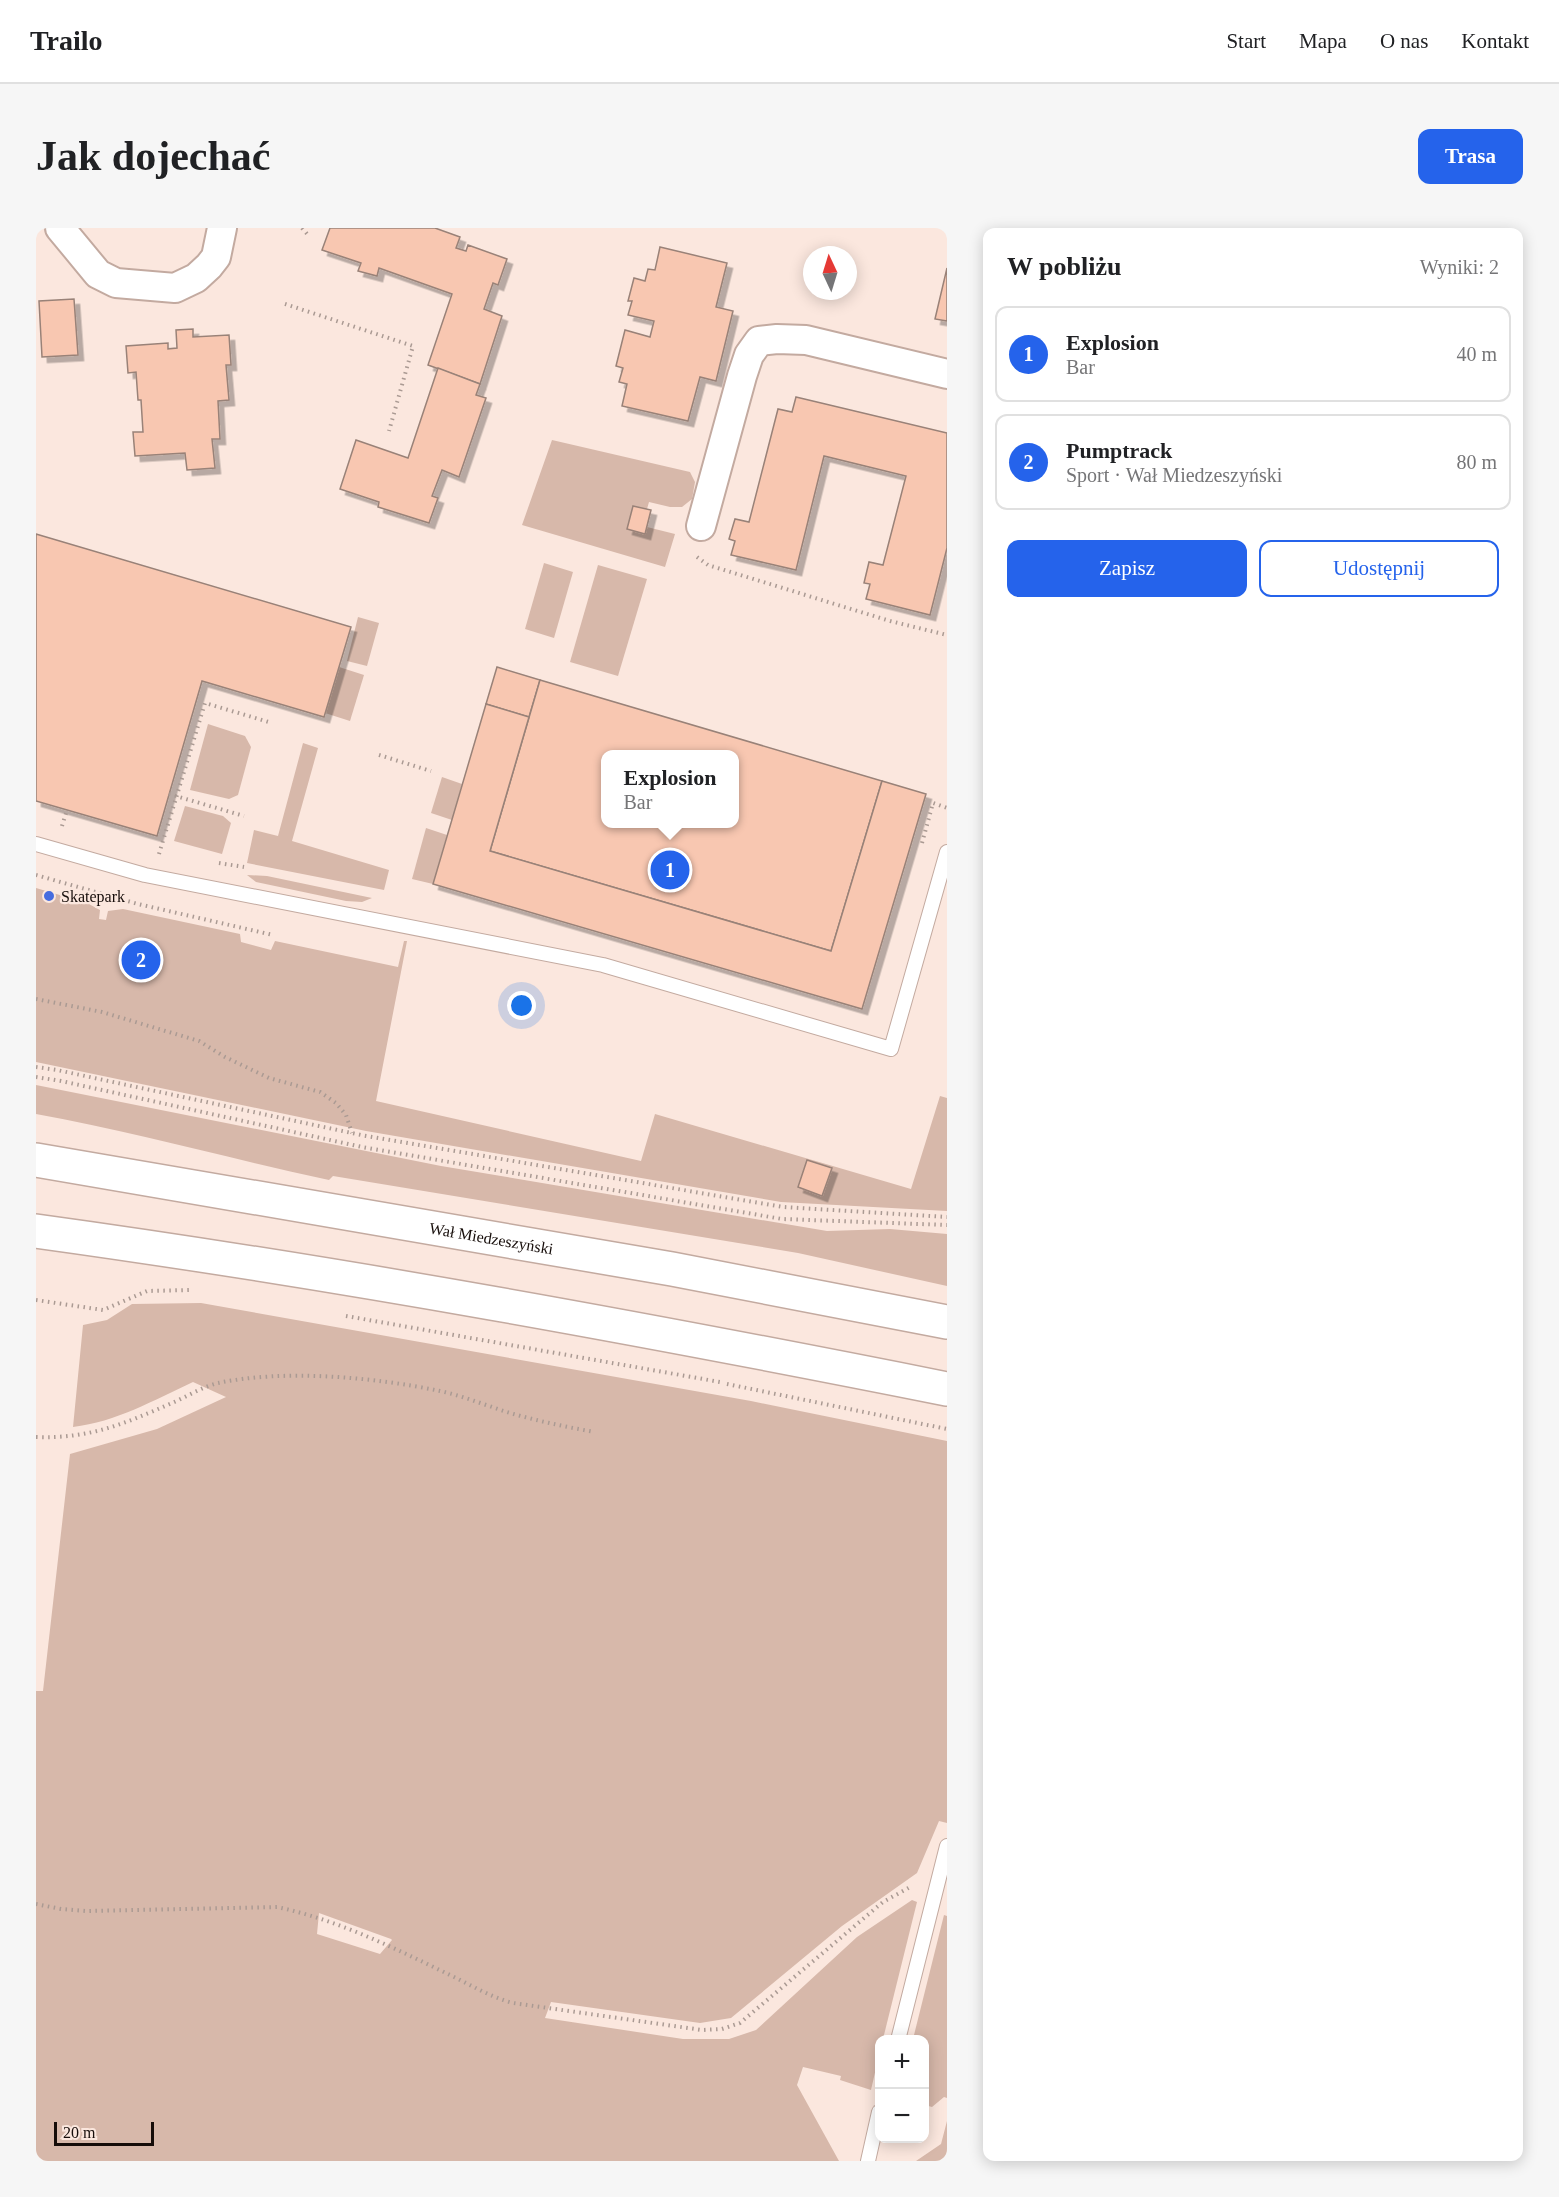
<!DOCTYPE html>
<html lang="pl">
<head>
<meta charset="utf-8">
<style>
	:root { --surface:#fff; --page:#f6f6f6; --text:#202124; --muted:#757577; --line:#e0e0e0; --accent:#2563eb }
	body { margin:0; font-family:"Times New Roman",serif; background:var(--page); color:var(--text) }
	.controls { position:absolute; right:18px; bottom:18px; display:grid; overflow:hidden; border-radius:12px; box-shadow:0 3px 15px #0003 }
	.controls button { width:54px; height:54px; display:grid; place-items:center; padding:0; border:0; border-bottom:2px solid var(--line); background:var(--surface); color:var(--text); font:30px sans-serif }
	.compass { position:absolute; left:767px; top:18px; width:54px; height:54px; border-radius:50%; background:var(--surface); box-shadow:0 3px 15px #0003; rotate:356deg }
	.scale { position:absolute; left:18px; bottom:15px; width:100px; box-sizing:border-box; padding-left:6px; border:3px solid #160d0a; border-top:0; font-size:16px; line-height:21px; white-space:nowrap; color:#160d0a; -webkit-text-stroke:4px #fbe7de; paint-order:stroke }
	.you { position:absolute; left:486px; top:778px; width:21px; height:21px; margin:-15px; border:4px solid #fff; border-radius:50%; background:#1a73e8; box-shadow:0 0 0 9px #1a73e833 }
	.badge { display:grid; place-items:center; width:39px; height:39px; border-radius:50%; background:var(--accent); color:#fff; font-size:20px; font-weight:700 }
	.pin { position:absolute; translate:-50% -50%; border:3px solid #fff; box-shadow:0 2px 6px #0006 }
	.popup { position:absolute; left:565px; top:522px; width:138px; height:78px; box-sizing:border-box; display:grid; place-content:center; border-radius:12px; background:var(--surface); filter:drop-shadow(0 2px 4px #0005); font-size:20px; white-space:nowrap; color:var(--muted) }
	.popup b { font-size:22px; color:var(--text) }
	.popup::after { content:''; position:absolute; left:50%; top:100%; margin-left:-12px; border:12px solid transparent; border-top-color:var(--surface) }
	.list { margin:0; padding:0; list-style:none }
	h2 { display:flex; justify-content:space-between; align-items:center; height:78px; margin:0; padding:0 24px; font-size:26px }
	h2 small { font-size:20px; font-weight:400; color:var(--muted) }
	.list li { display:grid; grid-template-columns:39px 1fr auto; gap:18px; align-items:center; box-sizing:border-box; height:96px; margin:0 12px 12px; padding:0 12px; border:2px solid var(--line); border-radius:12px }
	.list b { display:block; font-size:22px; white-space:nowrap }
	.list p { margin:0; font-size:20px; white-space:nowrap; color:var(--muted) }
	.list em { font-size:20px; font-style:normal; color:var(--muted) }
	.actions { display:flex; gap:12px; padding:18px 24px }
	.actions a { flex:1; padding:14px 0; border:2px solid var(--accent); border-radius:12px; text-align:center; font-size:21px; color:var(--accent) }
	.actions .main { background:var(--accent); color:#fff }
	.map { position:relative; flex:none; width:911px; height:1933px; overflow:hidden; border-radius:12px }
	header { display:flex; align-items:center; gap:36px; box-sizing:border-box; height:84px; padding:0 30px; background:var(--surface); border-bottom:2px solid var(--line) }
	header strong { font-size:28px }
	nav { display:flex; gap:33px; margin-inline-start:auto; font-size:21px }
	.intro { display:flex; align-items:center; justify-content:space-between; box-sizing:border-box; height:144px; padding:0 36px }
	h1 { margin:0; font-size:42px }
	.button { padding:15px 27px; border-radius:12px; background:var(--accent); color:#fff; font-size:21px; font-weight:700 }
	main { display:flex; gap:36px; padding:0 36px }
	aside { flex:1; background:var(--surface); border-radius:12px; box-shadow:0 3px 15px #0003 }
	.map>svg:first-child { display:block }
	.green { fill:#d7b8aa; fill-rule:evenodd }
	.building { fill:#f8c7b1; stroke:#998278; stroke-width:1.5; fill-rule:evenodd; filter:url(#shadow) }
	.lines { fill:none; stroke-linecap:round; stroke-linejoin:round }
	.service-casing { stroke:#c3aaa0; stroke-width:16 }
	.minor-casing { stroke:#c3aaa0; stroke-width:32 }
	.secondary-casing { stroke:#c3aaa0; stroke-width:36 }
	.path { stroke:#aa9a93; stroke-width:4; stroke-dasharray:1.5 4.5; stroke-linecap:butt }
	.service { stroke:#fff; stroke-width:14 }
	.minor { stroke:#fff; stroke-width:28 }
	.secondary { stroke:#fff; stroke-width:33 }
	.poi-dot { fill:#466cdf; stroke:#fbe7de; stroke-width:2 }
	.labels { text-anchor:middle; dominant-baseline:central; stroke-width:4.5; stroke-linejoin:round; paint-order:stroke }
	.poi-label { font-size:16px; fill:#160d0a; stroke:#fbe7de; text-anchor:start }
	.street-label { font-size:16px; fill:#160d0a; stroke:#fbe7de }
</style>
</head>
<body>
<header>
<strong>Trailo</strong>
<nav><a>Start</a><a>Mapa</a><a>O nas</a><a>Kontakt</a></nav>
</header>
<div class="intro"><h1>Jak dojechać</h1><a class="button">Trasa</a></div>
<main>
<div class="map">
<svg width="911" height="1933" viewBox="0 0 911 1933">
	<defs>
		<filter id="shadow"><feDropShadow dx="5.5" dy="5.5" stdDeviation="0" flood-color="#0004"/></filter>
	</defs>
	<rect width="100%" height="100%" fill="#fbe7de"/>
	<!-- green -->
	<g class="green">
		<polygon points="516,212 654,244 659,254 656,271 646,279 634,279 613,274 611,281 597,278 592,301 609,305 611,299 639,306 629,339 486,297"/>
		<polygon points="508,335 537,344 518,410 489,401"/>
		<polygon points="562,337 611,351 582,448 534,434"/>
		<polygon points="322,389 343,395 331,438 311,433"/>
		<polygon points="303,439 328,447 314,493 289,485"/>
		<polygon points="172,496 209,508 215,519 202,567 193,571 154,562"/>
		<polygon points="267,515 282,520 256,613 353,642 348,662 211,635 218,602 242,608"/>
		<polygon points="406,549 426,556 416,592 395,585"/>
		<polygon points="149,578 187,588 195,595 186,626 138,613"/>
		<polygon points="390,600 411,607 397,656 376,651"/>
		<polygon points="211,647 231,648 336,670 326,674 310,673 220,654"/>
		<polygon points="0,660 51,675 64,682 63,691 70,692 72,683 87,681 204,706 205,714 235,722 239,713 362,739 368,713 371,713 340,873 605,933 619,886 875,961 904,868 911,870 911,983 745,974 330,903 0,834"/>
		<path d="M0 857 405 938 791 1003 854 1001 911 1006V1058L762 1025 297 948 293 952C195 931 99 904 0 886Z"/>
		<path d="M165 1075 715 1173 911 1213V1595L903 1593 881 1645 806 1698 695 1790 664 1795 515 1774 509 1790 647 1811H693L720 1802 821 1709 876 1672 881 1674 847 1811 843 1812V1827L835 1862 804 1852 805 1848 767 1839 761 1857 803 1933H0V1463H7L34 1226 121 1201 190 1169 157 1154C118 1172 80 1194 37 1199L47 1097 71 1092 96 1076ZM283 1685 355 1711 356 1712 344 1726 281 1706Z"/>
		<polygon points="908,1687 911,1688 911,1870 908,1869 896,1879 889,1877 888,1812 877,1811"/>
		<polygon points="911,1893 911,1933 880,1933 905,1916"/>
	</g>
	<!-- building -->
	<g class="building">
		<polygon points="294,0 399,0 424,9 420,20 430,23 432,17 471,31 462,57 457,55 448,81 466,88 444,156 392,137 416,66 343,40 341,48 322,43 325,35 286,22"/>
		<polygon points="624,19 691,35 680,79 697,83 680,153 664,149 652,193 586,178 591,156 583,154 587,140 580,138 589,102 614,109 618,93 592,87 596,73 592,73 598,50 609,53 612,41 619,42"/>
		<polygon points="911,40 911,93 899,91"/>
		<polygon points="38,71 42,127 6,129 3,73"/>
		<polygon points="157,101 157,109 193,107 195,137 190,137 193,172 182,173 184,211 176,211 179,240 151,242 149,225 99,228 97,204 107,204 105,172 102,172 100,144 92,145 90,118 132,115 132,121 141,120 140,102"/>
		<polygon points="402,140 444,156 440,167 450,170 423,249 406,242 396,268 402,270 393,295 342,279 343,274 304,261 320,212 372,230"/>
		<polygon points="760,169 911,205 911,320 894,387 830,371 834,356 828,355 833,334 847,337 870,248 788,228 760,342 695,327 699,313 693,311 699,291 713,294 742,181 756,184"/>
		<polygon points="597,278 615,282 609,306 591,301"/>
		<polygon points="0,306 315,399 288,489 166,453 121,608 0,573"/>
		<polygon points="461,439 504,452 493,489 450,476"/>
		<path d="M504 452 846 553 795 723 454 623ZM570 526H698V596H570Z"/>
		<polygon points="450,476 493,489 454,623 795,723 846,553 890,566 826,781 397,656"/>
		<polygon points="771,932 796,940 786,968 762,959"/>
	</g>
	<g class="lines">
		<defs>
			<g id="service">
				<polyline points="0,616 109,647 567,737 855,821 911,624"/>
				<polyline points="862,1812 911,1618"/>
				<polyline points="832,1933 843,1884"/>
			</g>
			<g id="minor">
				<polyline points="24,0 62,46 80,55 139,60 160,50 173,38 180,29 186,0"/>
				<polyline points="665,298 706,148 713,127 723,113 741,111 770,112 911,146"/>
			</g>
			<g id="secondary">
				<path id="s1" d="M0 932 636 1041 911 1094"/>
				<path d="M0 1003C305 1045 609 1101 911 1161"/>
			</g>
		</defs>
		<!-- service casing -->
		<use href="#service" class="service-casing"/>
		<!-- minor casing -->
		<use href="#minor" class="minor-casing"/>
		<!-- secondary casing -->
		<use href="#secondary" class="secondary-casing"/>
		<!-- path -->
		<g class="path">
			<polyline points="266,0 272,7"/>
			<polyline points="249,76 377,118 353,203"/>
			<polyline points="661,329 672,337 854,393 911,407"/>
			<polyline points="343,527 395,543"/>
			<polyline points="133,566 208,588"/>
			<polyline points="26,598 31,582"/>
			<polyline points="886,615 897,575 911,580"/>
			<polyline points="123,626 169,475 236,495"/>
			<polyline points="183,635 208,639"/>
			<polyline points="0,647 102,676 237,707"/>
			<polyline points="0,771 66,784 163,813 189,829 233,850 284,864 300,875 310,887 316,905"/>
			<polyline points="0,839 21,842 325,907 747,979 911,989"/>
			<polyline points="0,849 25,853 326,919 746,991 911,997"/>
			<polyline points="0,1072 67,1082 111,1063 155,1062"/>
			<polyline points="310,1088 684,1154"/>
			<polyline points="691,1156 911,1201"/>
			<path d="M0 1209C53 1211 88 1196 136 1175 150 1169 166 1159 182 1155 249 1141 337 1149 404 1163 428 1168 451 1178 474 1185 502 1193 530 1199 559 1204"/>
			<path d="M0 1676 25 1681 50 1683 241 1679C302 1692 358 1720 414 1747 435 1757 454 1769 477 1775L666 1802 686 1801 704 1795 847 1674 876 1658"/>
		</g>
		<!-- service -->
		<use href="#service" class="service"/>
		<!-- minor -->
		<use href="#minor" class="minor"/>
		<!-- secondary -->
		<use href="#secondary" class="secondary"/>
	</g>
	<!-- markers -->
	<circle class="poi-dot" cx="13" cy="668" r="6"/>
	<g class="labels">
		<!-- poi labels -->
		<g class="poi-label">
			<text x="25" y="668">Skatepark</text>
		</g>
		<!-- street labels -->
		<g class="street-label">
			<text stroke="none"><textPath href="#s1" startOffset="462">Wał Miedzeszyński</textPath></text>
		</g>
	</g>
</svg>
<div class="controls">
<button>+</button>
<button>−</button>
</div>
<svg class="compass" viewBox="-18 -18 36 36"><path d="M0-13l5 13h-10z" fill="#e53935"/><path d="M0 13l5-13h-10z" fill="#757577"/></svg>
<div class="scale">20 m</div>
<div class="you"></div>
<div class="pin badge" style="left:634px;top:642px">1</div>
<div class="popup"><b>Explosion</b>Bar</div>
<div class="pin badge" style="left:105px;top:732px">2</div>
</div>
<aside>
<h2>W pobliżu<small>Wyniki: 2</small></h2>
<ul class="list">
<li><span class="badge">1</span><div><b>Explosion</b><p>Bar</p></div><em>40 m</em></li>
<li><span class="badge">2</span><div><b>Pumptrack</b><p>Sport · Wał Miedzeszyński</p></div><em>80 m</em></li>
</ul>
<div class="actions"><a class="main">Zapisz</a><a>Udostępnij</a></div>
</aside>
</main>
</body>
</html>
